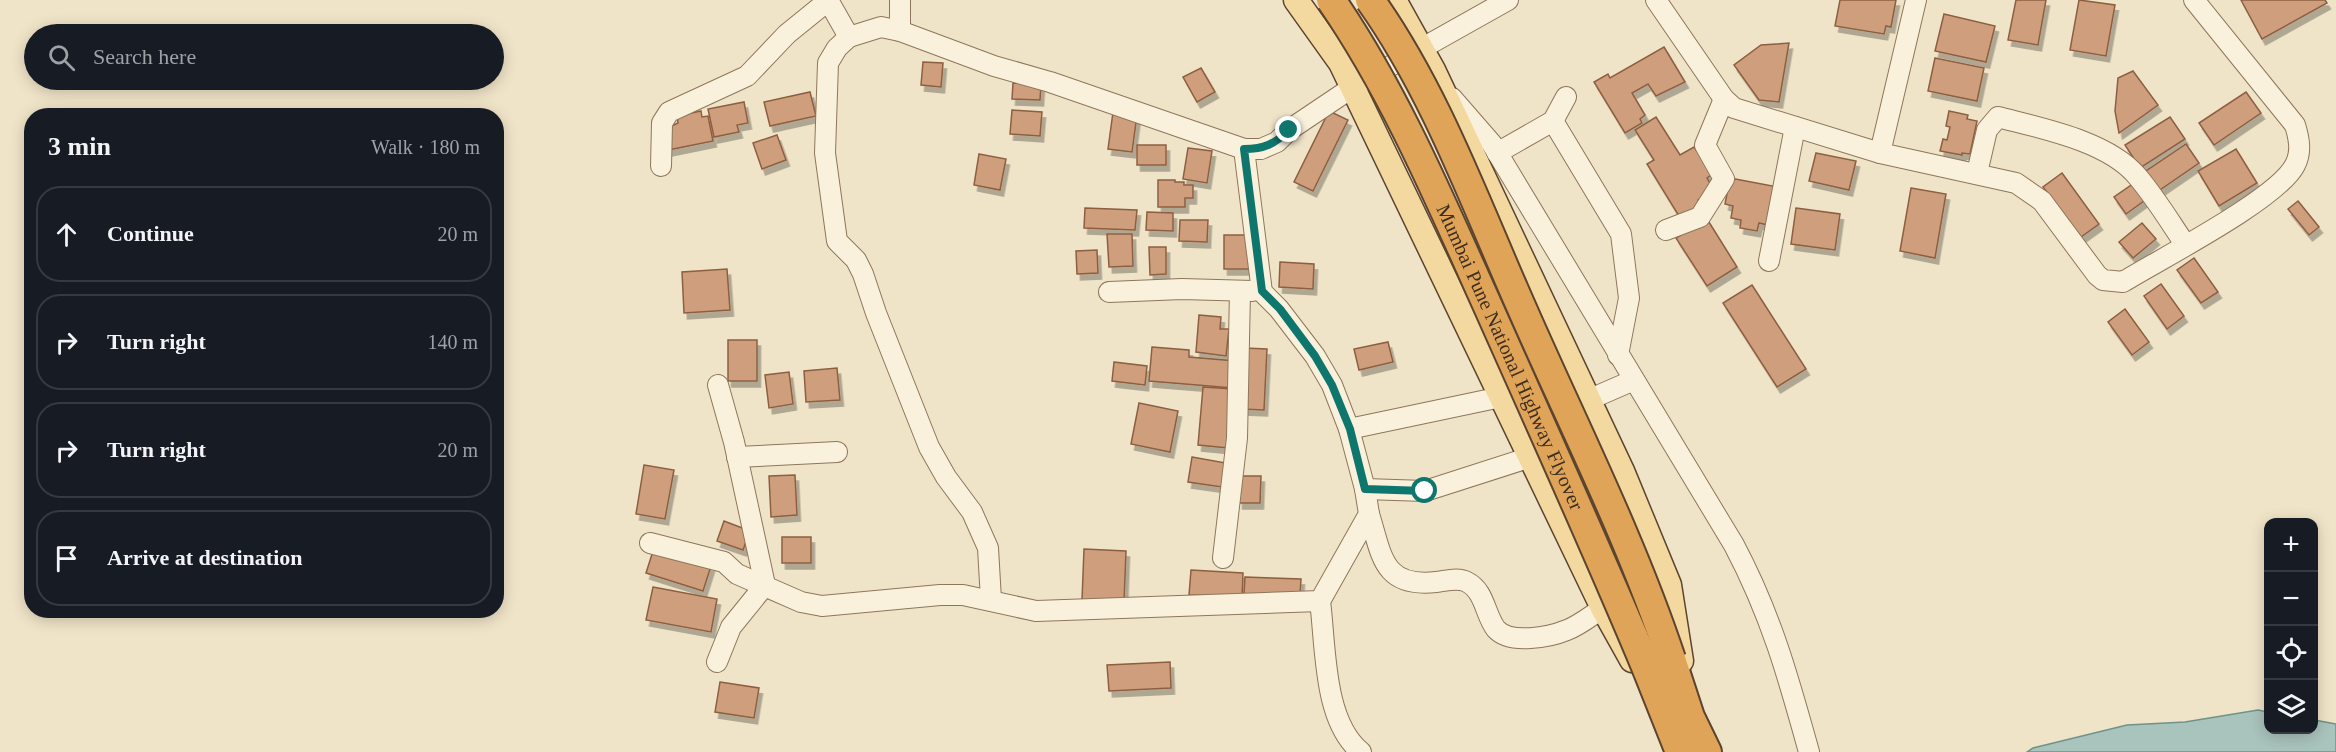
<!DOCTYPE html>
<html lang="en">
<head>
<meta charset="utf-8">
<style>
	:root { --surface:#171b24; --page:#20242c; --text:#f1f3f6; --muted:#9ea1a6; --line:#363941 }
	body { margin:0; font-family:Georgia,serif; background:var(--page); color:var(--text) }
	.controls { position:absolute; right:18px; bottom:18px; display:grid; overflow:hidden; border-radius:12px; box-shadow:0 3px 15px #0003 }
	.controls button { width:54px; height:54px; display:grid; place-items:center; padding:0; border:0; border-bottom:2px solid var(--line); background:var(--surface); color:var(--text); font:30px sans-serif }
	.stop { position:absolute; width:18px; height:18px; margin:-14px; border:4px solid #0f766e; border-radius:50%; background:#fff }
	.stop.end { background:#0f766e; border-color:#fff; box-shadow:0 2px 6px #0008 }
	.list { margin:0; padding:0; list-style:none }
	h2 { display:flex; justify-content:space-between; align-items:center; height:78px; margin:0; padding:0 24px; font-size:26px }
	h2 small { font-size:20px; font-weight:400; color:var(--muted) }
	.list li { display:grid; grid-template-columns:39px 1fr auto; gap:18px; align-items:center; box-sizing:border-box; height:96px; margin:0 12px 12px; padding:0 12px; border:2px solid var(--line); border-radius:24px }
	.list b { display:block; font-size:22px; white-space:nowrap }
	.list em { font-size:20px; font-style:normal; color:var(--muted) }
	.icon { flex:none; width:33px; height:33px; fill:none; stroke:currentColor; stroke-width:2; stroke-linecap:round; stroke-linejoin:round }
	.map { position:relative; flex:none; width:2336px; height:752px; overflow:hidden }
	.search { position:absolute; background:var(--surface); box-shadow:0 3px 15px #0003; left:24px; top:24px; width:480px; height:66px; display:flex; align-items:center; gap:15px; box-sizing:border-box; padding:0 21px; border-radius:33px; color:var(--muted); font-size:22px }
	.panel { position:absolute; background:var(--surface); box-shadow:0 3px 15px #0003; left:24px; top:108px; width:480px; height:510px; border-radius:24px }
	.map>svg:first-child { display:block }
	.water { fill:#a9c4bc; stroke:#6f938a; stroke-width:1.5 }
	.building { fill:#cf9f7d; stroke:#8d5f41; stroke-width:1.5; filter:url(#shadow) }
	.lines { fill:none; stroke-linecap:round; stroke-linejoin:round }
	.minor-casing { stroke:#8d765c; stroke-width:22 }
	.major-casing { stroke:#5b4430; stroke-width:27 }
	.highway-casing { stroke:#5b4430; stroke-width:32 }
	.minor { stroke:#faf1dc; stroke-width:20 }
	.major { stroke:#f3d9a0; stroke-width:24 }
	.highway { stroke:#e0a458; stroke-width:28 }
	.highway-bridge-casing { stroke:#5b4430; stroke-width:32; stroke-linecap:butt }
	.highway-bridge { stroke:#e0a458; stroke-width:28 }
	.route { stroke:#0f766e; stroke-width:8 }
	.labels { text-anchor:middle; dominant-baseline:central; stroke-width:5; stroke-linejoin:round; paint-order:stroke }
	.street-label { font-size:20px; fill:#3d2e20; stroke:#f7eed8 }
</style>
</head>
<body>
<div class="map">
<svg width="2336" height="752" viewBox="0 0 2336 752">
	<defs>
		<filter id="shadow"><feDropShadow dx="3.5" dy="6" stdDeviation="0" flood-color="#0004"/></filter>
	</defs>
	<rect width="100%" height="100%" fill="#f0e4c8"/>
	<!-- water -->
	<polygon class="water" points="2258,710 2268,712 2268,730 2314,730 2314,720 2336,724 2336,752 2027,752 2033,748 2127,725 2185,722"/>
	<!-- building -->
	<g class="building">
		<polygon points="1840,0 1896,0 1891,27 1886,26 1884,34 1835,26"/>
		<polygon points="2016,0 2046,0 2038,45 2008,40"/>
		<polygon points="2079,0 2115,5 2106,56 2070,50"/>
		<polygon points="2241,0 2325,0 2327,3 2262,39"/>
		<polygon points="1944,14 1995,26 1986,62 1935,51"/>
		<polygon points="1789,43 1779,102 1759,100 1734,65 1761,45"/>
		<polygon points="1664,47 1685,82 1656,96 1648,84 1632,93 1645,115 1640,119 1642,123 1625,133 1594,82 1608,74 1610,78"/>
		<polygon points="1935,58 1984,68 1977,101 1928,91"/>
		<polygon points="923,62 943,63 941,87 921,85"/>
		<polygon points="1201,68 1215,92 1197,102 1183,77"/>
		<polygon points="2133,71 2158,105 2119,133 2115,111 2118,78"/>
		<polygon points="1013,83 1041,84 1040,100 1012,99"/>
		<polygon points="810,92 816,116 770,126 764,102"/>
		<polygon points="2246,92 2261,113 2214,145 2199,123"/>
		<polygon points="744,102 748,123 737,125 739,132 714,137 708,109"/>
		<polygon points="1012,110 1042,112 1040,136 1010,134"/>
		<polygon points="701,111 702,117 708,116 713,141 668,150 667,128 678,123 677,116"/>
		<polygon points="1329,111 1348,120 1313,191 1294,182"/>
		<polygon points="1949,111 1968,115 1967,119 1977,121 1970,154 1962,153 1962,155 1940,151 1943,139 1947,140 1950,127 1946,126"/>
		<polygon points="1113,112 1137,115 1132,152 1108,149"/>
		<polygon points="1656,117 1680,155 1694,147 1696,150 1702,146 1717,171 1707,178 1714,190 1698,200 1703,208 1682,221 1647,164 1654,160 1635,130"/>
		<polygon points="2170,117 2185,139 2140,168 2125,145"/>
		<polygon points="777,135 786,160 762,169 753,143"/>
		<polygon points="2186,144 2199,163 2157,192 2143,173"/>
		<rect x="1137" y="145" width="29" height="20"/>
		<polygon points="1188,148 1212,151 1207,183 1183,179"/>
		<polygon points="2236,149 2257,183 2219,206 2198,171"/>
		<polygon points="1816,153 1856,161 1849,190 1809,181"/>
		<polygon points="979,154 1006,159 1000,190 974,185"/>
		<polygon points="2062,173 2099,224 2081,237 2043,187"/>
		<polygon points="1730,178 1778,187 1768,225 1759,223 1757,231 1740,228 1741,220 1731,218 1733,206 1725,204"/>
		<polygon points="1158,180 1175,180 1175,182 1184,182 1184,185 1193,185 1193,198 1185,198 1185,207 1158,207"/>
		<polygon points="2137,181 2148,198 2126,214 2114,197"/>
		<polygon points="1911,188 1946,194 1935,258 1900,251"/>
		<polygon points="2298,201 2319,227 2309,235 2288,209"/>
		<polygon points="1085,208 1137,210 1135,230 1084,228"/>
		<polygon points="1796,208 1840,214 1835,250 1791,244"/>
		<polygon points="1147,212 1173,213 1173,231 1146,230"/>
		<polygon points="1707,219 1737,267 1707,286 1676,238"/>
		<polygon points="1180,220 1208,220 1207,242 1179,241"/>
		<polygon points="2142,223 2156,239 2133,258 2119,242"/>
		<polygon points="1107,234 1132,234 1133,266 1109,267"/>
		<rect x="1224" y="235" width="25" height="34"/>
		<polygon points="1149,247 1166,247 1166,274 1150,275"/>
		<polygon points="1097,250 1098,273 1077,274 1076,251"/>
		<polygon points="2194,258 2218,292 2201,303 2177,270"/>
		<polygon points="1280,262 1314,264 1313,289 1279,287"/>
		<polygon points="727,269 730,310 684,313 682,272"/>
		<polygon points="2161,284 2184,316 2167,329 2144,296"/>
		<polygon points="1752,285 1806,369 1777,387 1723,303"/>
		<polygon points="2125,309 2149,342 2132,355 2108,322"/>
		<polygon points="1199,315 1221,317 1220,329 1229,329 1226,356 1196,352"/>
		<rect x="728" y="340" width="29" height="41"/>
		<polygon points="1388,342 1393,362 1359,370 1354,349"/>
		<polygon points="1152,347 1189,350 1189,357 1236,361 1233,388 1149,381"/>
		<polygon points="1244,348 1267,349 1264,410 1241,409"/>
		<polygon points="1114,362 1147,366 1145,385 1112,381"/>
		<polygon points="837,368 840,400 806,402 804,371"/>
		<polygon points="789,372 793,404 769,408 765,375"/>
		<polygon points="1203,387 1233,389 1228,448 1198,445"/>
		<polygon points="1139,403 1178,411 1170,452 1131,444"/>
		<polygon points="1192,457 1226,463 1222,487 1188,482"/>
		<polygon points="644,465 674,470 665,519 636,514"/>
		<polygon points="795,475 797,515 771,517 769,476"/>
		<polygon points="1239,476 1261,476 1260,503 1239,503"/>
		<polygon points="724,521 750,531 743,550 717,541"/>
		<rect x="782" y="537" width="29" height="26"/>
		<polygon points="654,548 711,566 703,591 646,573"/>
		<polygon points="1084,549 1126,551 1124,602 1082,600"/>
		<polygon points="1191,570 1243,573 1242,597 1189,595"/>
		<polygon points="1245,577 1301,579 1300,596 1244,594"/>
		<polygon points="653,587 717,599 711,632 646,620"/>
		<polygon points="1170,662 1171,688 1109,691 1107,665"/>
		<polygon points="720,682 759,688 754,718 715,712"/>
	</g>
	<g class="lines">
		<defs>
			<g id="minor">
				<polyline points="828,0 849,37"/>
				<polyline points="900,0 900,31"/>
				<path d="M1656 0 1724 99 1734 108 1880 153 2016 183 2042 201 2097 275 2103 280 2123 282C2160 259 2278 199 2295 165 2302 152 2299 138 2295 125L2194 0"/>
				<path d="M1452 98 1492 144 1734 545C1771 615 1788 676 1809 752"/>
				<polyline points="1553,121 1621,234 1629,298 1618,355"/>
				<polyline points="1497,153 1553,121 1566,97"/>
				<polyline points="1880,153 1916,0"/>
				<polyline points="661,166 662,123 669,112 747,76 787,34 829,0"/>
				<path d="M1977 173 1987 130 1998 117C2040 128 2108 141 2137 176 2155 197 2170 222 2185 244"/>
				<polyline points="1666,230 1700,217 1724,179 1705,145 1724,99"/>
				<polyline points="1769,261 1795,127"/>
				<polyline points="1109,292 1182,289 1253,291"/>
				<polyline points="1588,400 1634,380"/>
				<polyline points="1349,429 1501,397"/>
				<polyline points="737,457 837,452"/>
				<polyline points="1365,489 1425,491 1531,457"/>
				<path d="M1369 514C1382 555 1382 588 1436 582 1446 581 1458 577 1467 582 1485 591 1485 615 1496 629 1510 645 1550 637 1567 630 1580 625 1592 615 1603 608"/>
				<polyline points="650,543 724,562 737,574 801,602 822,606 940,595 963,595 1036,611 1320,601 1369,514 1365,489 1349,429 1332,385 1315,356 1279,309 1262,292 1244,149"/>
				<polyline points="1223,558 1237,438 1240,291"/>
				<polyline points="991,600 988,548 972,512 946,477 929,447 876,313 863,274 856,260 837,241 825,153 828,63 837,48 849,37 881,27 900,31 994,66 1050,82 1244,149 1261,149 1277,142 1289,130 1353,87 1508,0"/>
				<path d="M1320 601C1326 647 1323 721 1361 752"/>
				<polyline points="717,662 731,627 765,585 734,442 718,385"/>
			</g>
			<g id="major">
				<polyline points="1296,0 1341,63 1603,608 1632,660"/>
				<polyline points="1394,0 1433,70 1622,471 1669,585 1681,661"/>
			</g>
			<g id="highway">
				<polyline points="1671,659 1690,717 1707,752"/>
				<polyline points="1647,669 1680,752"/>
			</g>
		</defs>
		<!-- minor casing -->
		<use href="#minor" class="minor-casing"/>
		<!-- major casing -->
		<use href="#major" class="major-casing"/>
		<!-- highway casing -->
		<use href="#highway" class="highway-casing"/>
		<!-- minor -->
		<use href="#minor" class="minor"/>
		<!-- major -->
		<use href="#major" class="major"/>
		<!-- highway -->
		<use href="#highway" class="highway"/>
		<defs>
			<g id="highway-bridge">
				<path id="s1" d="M1331 0C1397 96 1442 205 1490 311 1543 430 1597 549 1647 669"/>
				<path d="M1370 0C1437 94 1477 208 1524 313 1575 429 1631 539 1671 659"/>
			</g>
		</defs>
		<!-- highway-bridge casing -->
		<use href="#highway-bridge" class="highway-bridge-casing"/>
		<!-- highway-bridge -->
		<use href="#highway-bridge" class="highway-bridge"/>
	</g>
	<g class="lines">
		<!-- route -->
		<path class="route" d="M1289 130C1275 144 1264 149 1244 149L1262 291 1280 309 1315 356 1332 385 1350 429 1365 489 1425 491"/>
	</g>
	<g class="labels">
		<!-- street labels -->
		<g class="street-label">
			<text stroke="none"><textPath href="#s1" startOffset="400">Mumbai Pune National Highway Flyover</textPath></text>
		</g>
	</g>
</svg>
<div class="controls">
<button>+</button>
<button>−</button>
<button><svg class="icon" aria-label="locate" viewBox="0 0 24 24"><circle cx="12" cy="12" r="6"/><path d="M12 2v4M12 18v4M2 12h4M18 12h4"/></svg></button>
<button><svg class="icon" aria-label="layers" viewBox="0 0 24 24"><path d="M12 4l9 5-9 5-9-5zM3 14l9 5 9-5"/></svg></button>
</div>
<div class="stop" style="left:1425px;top:491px"></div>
<div class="stop end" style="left:1289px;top:130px"></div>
<div class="search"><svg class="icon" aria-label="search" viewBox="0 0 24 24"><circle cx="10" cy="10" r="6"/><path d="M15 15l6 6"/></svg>Search here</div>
<section class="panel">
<h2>3 min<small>Walk · 180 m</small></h2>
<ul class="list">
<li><svg class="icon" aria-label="ahead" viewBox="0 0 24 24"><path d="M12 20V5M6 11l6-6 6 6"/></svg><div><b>Continue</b></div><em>20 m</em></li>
<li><svg class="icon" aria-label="right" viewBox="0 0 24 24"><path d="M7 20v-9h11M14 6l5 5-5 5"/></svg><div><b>Turn right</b></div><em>140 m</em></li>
<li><svg class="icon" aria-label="right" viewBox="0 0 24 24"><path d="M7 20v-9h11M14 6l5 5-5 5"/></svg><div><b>Turn right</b></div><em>20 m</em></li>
<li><svg class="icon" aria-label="arrive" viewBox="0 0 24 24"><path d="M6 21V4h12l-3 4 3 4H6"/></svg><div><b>Arrive at destination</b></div></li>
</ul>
</section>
</div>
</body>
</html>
